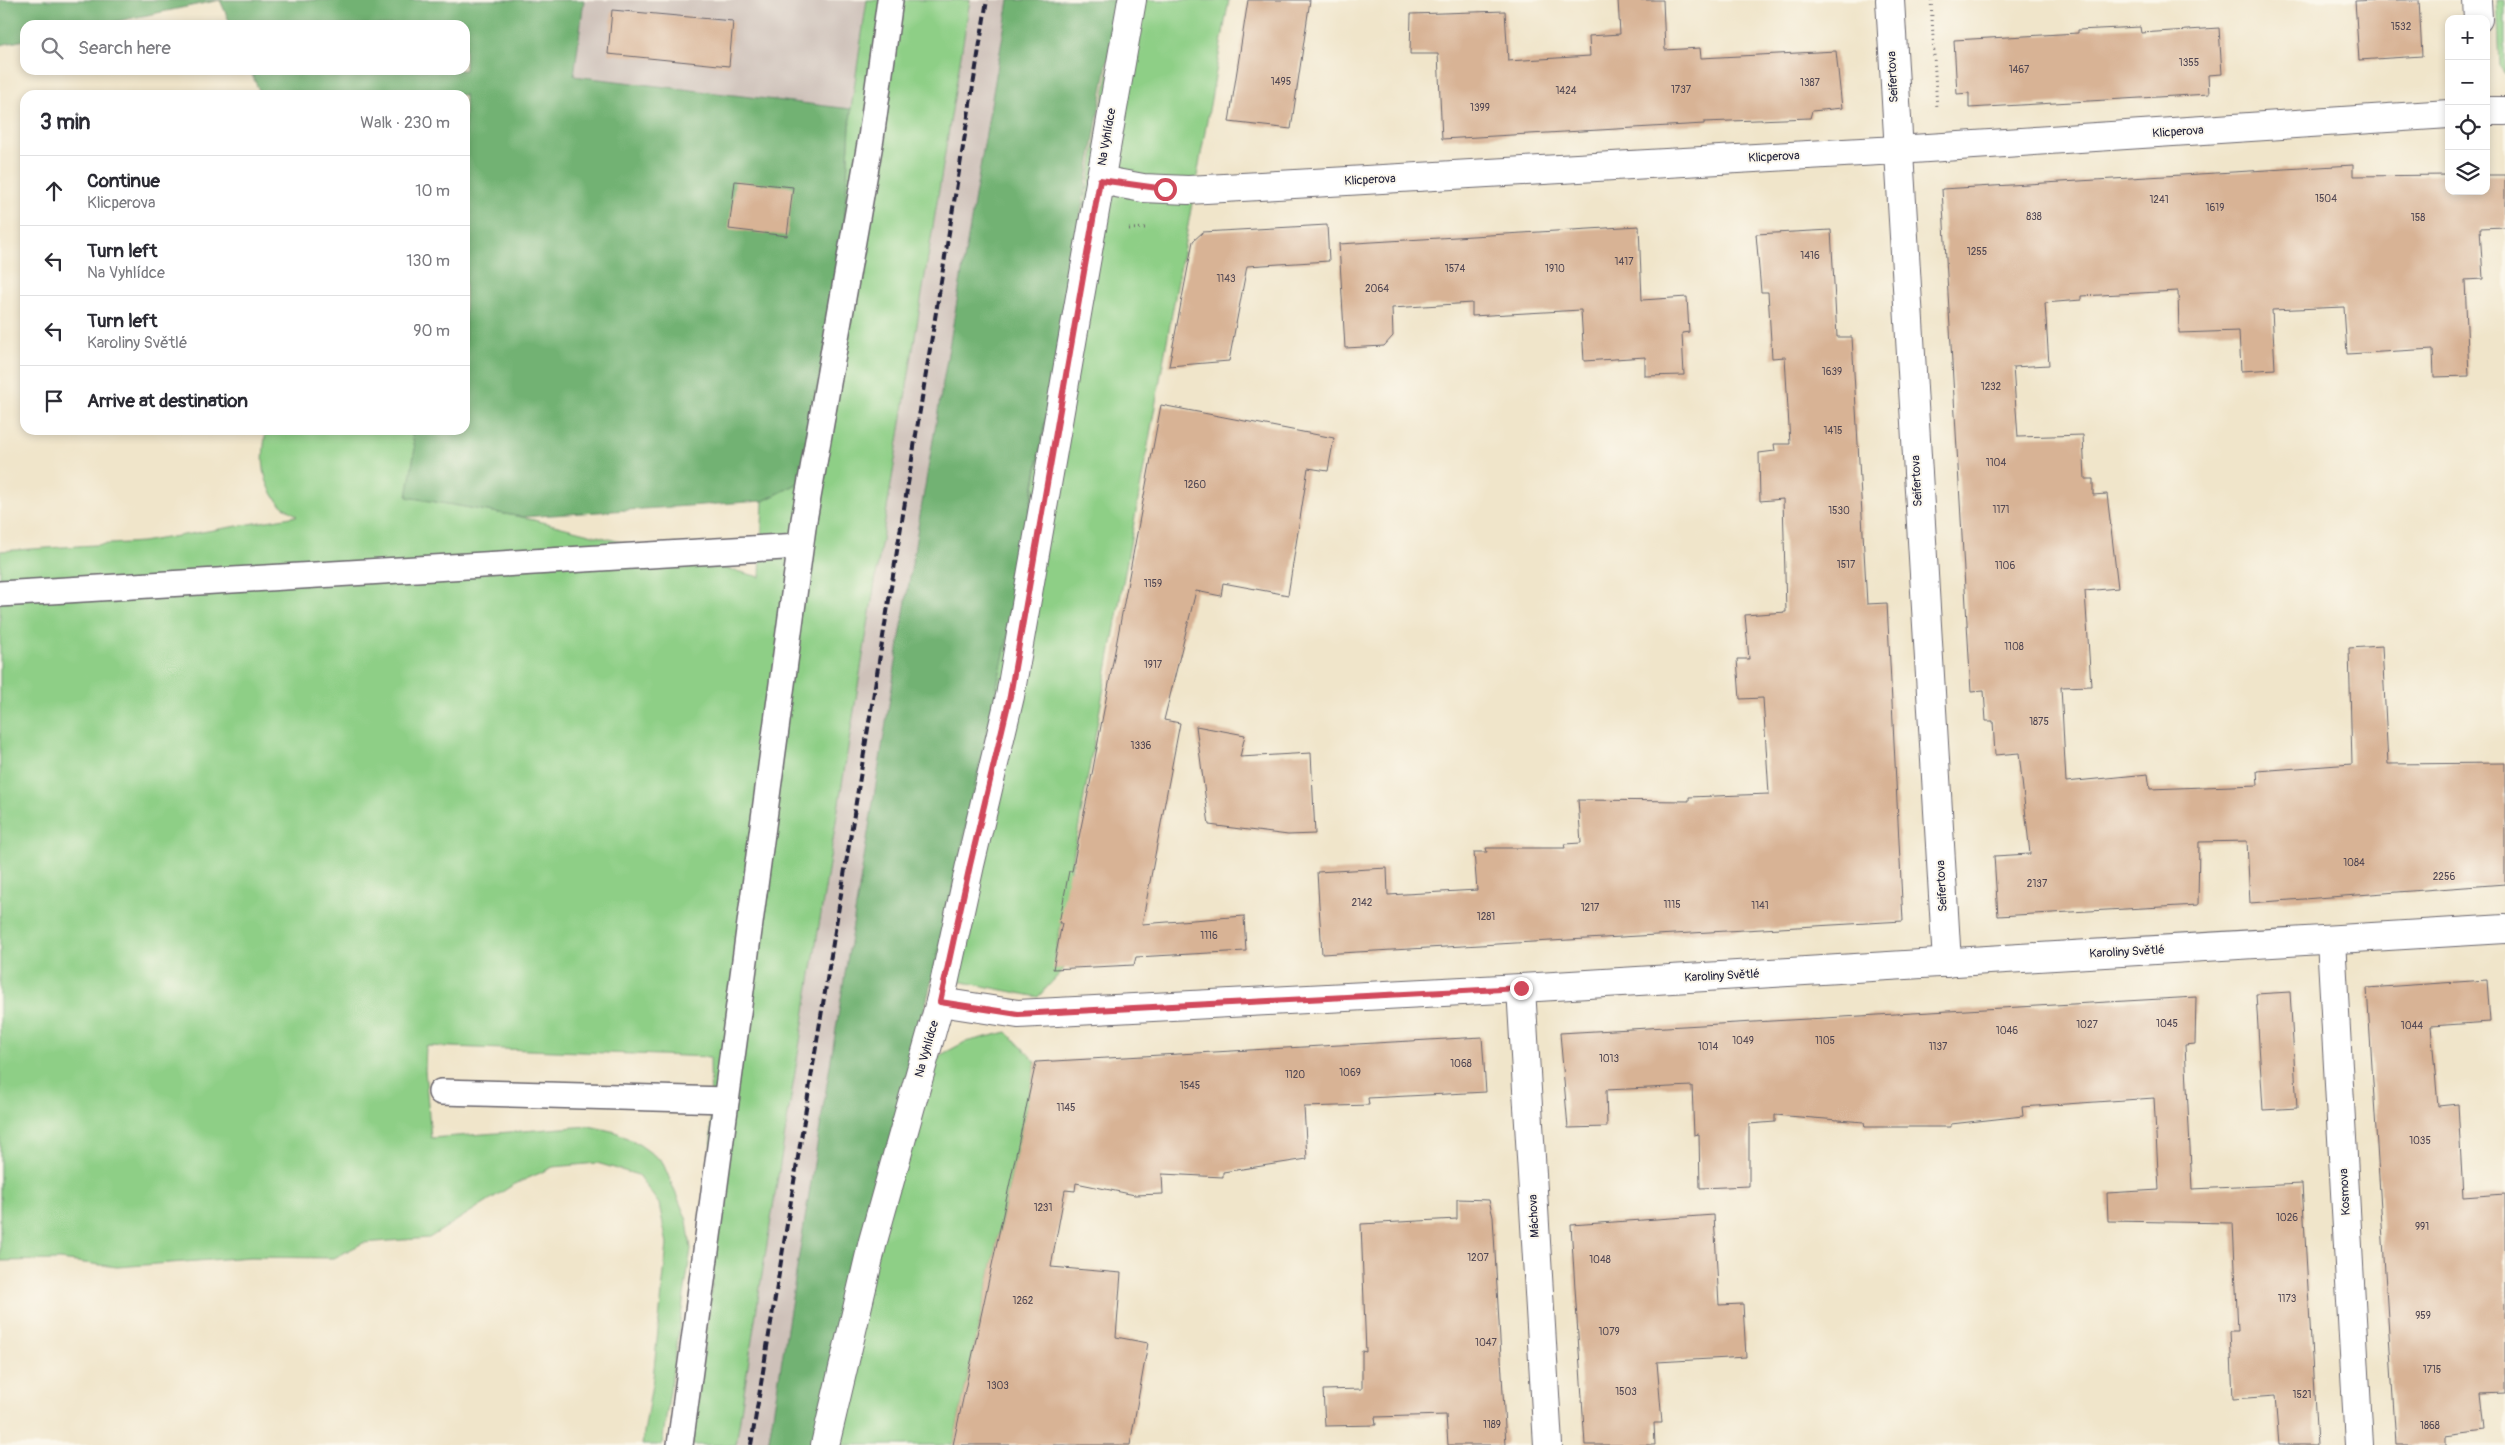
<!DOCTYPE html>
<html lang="en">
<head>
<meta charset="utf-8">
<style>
	:root { --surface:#fff; --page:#f2f2f3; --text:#2b2b33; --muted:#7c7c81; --line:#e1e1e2 }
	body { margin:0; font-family:Pangolin,sans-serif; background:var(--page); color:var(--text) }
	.controls { position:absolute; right:15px; top:15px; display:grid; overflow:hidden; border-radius:10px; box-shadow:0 2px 8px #0003 }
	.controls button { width:45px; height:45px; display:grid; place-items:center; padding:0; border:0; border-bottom:1px solid var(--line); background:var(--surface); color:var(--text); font:25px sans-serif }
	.stop { position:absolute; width:15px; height:15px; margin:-11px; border:4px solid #d1495b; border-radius:50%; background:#fff }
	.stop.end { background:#d1495b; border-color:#fff; box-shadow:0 1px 5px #0008 }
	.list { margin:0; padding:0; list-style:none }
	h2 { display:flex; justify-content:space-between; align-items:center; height:65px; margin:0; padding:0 20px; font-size:21px }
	h2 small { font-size:16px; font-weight:400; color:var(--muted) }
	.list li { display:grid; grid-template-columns:32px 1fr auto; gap:15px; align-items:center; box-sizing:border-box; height:70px; padding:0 20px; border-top:1px solid var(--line) }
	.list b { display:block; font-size:19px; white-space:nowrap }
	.list p { margin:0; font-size:16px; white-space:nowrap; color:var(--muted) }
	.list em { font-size:16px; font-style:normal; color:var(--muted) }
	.icon { flex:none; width:28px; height:28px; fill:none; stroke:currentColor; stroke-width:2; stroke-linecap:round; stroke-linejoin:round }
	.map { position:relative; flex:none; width:2505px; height:1445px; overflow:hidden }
	.search { position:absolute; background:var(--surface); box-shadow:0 2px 8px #0003; left:20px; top:20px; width:450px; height:55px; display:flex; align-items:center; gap:12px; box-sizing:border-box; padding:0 18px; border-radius:15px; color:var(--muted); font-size:19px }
	.panel { position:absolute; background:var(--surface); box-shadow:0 2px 8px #0003; left:20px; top:90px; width:450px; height:345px; border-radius:15px }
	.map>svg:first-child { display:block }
	.industrial { fill:#cec1b9 }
	.green { fill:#8ecf86; stroke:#587860 }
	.forest { fill:#72b273; stroke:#4a6a57 }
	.building { fill:#d8b395 }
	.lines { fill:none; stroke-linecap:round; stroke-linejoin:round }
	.service-casing { stroke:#6a666d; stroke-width:28 }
	.minor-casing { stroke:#6a666d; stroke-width:30 }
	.path { stroke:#6a666d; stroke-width:3; stroke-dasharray:1 4; stroke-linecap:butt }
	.service { stroke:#fff; stroke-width:25 }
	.minor { stroke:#fff; stroke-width:28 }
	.rail { stroke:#22223b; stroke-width:4; stroke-dasharray:8 4; stroke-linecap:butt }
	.route { stroke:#d1495b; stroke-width:6 }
	.labels { text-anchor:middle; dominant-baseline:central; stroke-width:4; stroke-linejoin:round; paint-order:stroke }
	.number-label { font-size:10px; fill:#504652 }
	.street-label { font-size:12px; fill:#22223b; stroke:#fbf7ec }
</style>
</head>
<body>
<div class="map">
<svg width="2505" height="1445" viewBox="0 0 2505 1445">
	<rect width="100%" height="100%" fill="#fbf7ec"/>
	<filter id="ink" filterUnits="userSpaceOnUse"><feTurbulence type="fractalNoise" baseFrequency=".02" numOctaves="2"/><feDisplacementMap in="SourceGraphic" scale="10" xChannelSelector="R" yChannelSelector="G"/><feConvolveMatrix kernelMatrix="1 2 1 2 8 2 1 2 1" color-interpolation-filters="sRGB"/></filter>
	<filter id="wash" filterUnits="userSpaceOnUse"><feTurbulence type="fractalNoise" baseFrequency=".0096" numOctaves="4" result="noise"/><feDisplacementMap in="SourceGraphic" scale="20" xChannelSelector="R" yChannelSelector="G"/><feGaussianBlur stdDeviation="1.12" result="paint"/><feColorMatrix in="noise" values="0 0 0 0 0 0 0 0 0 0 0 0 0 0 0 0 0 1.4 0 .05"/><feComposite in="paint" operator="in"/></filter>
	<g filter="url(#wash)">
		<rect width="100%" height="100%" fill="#f0e5ca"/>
		<!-- industrial -->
		<g class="industrial">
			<polygon points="584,0 867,0 851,109 573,76"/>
			<polygon points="970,0 1009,0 919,521 768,1445 734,1445"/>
		</g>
		<!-- green -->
		<g class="green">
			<path d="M867 0H970L760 1287 736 1445H692L713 1277 710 1057 426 1046 425 1070 431 1138 589 1126 616 1132 640 1145 662 1161 687 1220 691 1249 662 1445H642L653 1378 667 1244 659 1204 638 1175 597 1163 553 1167 513 1185 429 1238 363 1243 334 1258 250 1257 117 1267 60 1260 0 1261V551L142 542 297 516C292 511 283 508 278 502 260 478 262 458 266 430H411L415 448 408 497 522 517 760 577 763 501 801 482 843 244 851 109Z"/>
			<polygon points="1121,0 1229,0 1055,957 1064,969 1038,997 933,976 1007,640"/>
			<polygon points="2497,0 2505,0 2505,74 2500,67"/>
			<polygon points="1007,1032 1036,1062 953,1445 768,1445 907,1073 965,1042"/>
		</g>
		<!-- forest -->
		<g class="forest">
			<polygon points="0,0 584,0 574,76 851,109 843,244 801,482 763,501 522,517 407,497 415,448 411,430 465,430 465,95 261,95 250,70 465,70 465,25 231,25 220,0 99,25 25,25 25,40 0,45"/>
			<polygon points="1009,0 1118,0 1007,640 933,976 814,1445 768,1445 919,521"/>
		</g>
		<g id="blocks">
			<!-- building -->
			<g class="building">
				<polygon points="1248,0 1310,0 1291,129 1229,122"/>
				<polygon points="1618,0 1663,0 1665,50 1700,48 1701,58 1836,51 1842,108 1812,111 1810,118 1704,122 1704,124 1442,139 1438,54 1410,54 1411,14 1505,11 1508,61 1590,56 1589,36 1620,34"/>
				<polygon points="2374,0 2419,0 2422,56 2359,60 2355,1"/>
				<polygon points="612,10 733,21 729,66 608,54"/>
				<polygon points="2140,27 2141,33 2219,28 2222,74 2208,75 2209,94 1969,108 1969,93 1957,94 1954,40 2078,33 2078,30"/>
				<polygon points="2353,165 2353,176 2449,175 2449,191 2486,191 2486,175 2505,175 2505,227 2480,228 2483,279 2465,280 2469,376 2434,377 2433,349 2347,354 2344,307 2272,310 2275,369 2241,371 2239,331 2179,333 2178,291 2081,296 2081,300 2045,303 2049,365 2013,367 2018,437 2083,435 2085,479 2093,479 2093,495 2107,494 2118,588 2085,591 2091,686 2061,687 2066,782 2148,774 2150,789 2258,785 2257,771 2352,764 2349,648 2382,646 2388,764 2505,763 2505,884 2250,903 2247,841 2199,842 2198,905 1998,916 1994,856 2030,854 2019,753 1995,755 1993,721 1986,721 1984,691 1971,692 1942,189"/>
				<polygon points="735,181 793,187 787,236 729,229"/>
				<polygon points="1327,225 1329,261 1247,266 1229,361 1169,366 1193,241 1203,232"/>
				<polygon points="1639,226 1642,300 1687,297 1689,332 1682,333 1684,375 1645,376 1645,357 1584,361 1581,310 1472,316 1472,303 1392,308 1393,336 1384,346 1345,348 1339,244"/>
				<polygon points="1831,230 1837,337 1852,337 1867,604 1887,603 1903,921 1322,954 1317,872 1387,868 1388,895 1477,890 1474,852 1487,852 1486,848 1565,848 1564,844 1581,843 1578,800 1689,801 1689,797 1769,794 1763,698 1740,699 1737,659 1749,659 1745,615 1786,612 1783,499 1760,501 1759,453 1775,451 1774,444 1790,444 1785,357 1772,358 1768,292 1761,292 1756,234"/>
				<polygon points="1161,405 1334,438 1328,471 1308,468 1288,595 1223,583 1221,596 1196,591 1164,720 1180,723 1142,924 1244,916 1246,951 1136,957 1134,965 1053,969 1062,923 1059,923 1069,871 1072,871 1092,774"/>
				<polygon points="1196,726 1245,735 1240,757 1311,753 1315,834 1288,835 1209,825"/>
				<polygon points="2487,980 2490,1022 2431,1026 2438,1106 2458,1104 2463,1197 2505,1194 2505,1393 2481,1394 2485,1431 2446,1436 2446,1445 2396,1445 2367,988"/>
				<polygon points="2290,992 2297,1108 2263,1110 2256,994"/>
				<polygon points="2196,997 2195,1044 2185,1045 2192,1189 2302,1184 2317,1445 2279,1445 2275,1396 2233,1399 2230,1331 2238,1331 2233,1223 2108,1221 2107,1193 2159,1190 2154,1098 2022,1107 2023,1116 1951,1124 1951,1127 1865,1127 1864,1122 1775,1115 1775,1122 1749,1124 1749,1186 1700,1188 1699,1134 1694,1135 1692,1086 1606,1090 1607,1127 1568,1128 1560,1033"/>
				<polygon points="1482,1037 1486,1092 1368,1098 1369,1105 1304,1107 1307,1159 1223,1172 1223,1177 1162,1174 1163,1194 1135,1195 1076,1183 1075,1191 1065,1190 1051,1267 1121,1273 1116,1337 1148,1343 1130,1445 953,1445 1036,1062"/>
				<polygon points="1457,1199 1489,1200 1493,1217 1506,1445 1448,1445 1446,1415 1375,1417 1376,1425 1325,1426 1323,1390 1362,1389 1362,1351 1366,1352 1361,1224 1457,1219"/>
				<polygon points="1714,1215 1719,1305 1743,1304 1746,1357 1657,1362 1662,1423 1654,1423 1655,1445 1585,1445 1571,1225"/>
			</g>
		</g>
	</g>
	<g filter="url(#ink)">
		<use href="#blocks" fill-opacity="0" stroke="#6a666d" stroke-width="1"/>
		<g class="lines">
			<defs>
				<g id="service">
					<polyline points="0,594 800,546"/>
					<polyline points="441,1092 726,1100"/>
					<polyline points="680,1445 804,520 871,138 890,0"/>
				</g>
				<g id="minor">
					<polyline points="1890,0 1947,963"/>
					<polyline points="2477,0 2478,19"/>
					<polyline points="2486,111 2505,111"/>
					<polyline points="1100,180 1143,188 1188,190 1897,150 2449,114"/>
					<polyline points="2331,940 2359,1445"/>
					<polyline points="1521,988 1548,1445"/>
					<polyline points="940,1002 1018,1014 1521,988 2505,929"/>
					<polyline points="825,1445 873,1241 940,1002 970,865 1010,696 1132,0"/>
				</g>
			</defs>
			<!-- service casing -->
			<use href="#service" class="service-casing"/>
			<!-- minor casing -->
			<use href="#minor" class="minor-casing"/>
			<!-- path -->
			<g class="path">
				<polyline points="1931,0 1937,109"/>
				<polyline points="2447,41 2449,72"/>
				<polyline points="1129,229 1145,228"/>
			</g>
			<!-- service -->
			<use href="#service" class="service"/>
			<!-- minor -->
			<use href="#minor" class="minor"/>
			<!-- rail -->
			<polyline class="rail" points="751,1445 987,0"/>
		</g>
	</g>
	<g class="lines" filter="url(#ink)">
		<!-- route -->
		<polyline class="route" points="1165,189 1100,180 1010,696 970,865 940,1002 1018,1014 1521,988"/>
	</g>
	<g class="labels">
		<!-- number labels -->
		<g class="number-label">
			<text x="2401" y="27">1532</text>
			<text x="2189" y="63">1355</text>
			<text x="2019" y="70">1467</text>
			<text x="1281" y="82">1495</text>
			<text x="1810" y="83">1387</text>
			<text x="1681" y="90">1737</text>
			<text x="1566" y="91">1424</text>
			<text x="1480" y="108">1399</text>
			<text x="2326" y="199">1504</text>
			<text x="2159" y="200">1241</text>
			<text x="2215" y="208">1619</text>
			<text x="2034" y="217">838</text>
			<text x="2418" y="218">158</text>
			<text x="1977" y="252">1255</text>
			<text x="1810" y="256">1416</text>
			<text x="1624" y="262">1417</text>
			<text x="1455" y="269">1574</text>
			<text x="1555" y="269">1910</text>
			<text x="1226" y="279">1143</text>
			<text x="1377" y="289">2064</text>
			<text x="1832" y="372">1639</text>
			<text x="1991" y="387">1232</text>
			<text x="1833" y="431">1415</text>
			<text x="1996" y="463">1104</text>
			<text x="1195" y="485">1260</text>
			<text x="2001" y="510">1171</text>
			<text x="1839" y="511">1530</text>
			<text x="1846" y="565">1517</text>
			<text x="2005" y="566">1106</text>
			<text x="1153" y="584">1159</text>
			<text x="2014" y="647">1108</text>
			<text x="1153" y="665">1917</text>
			<text x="2039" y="722">1875</text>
			<text x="1141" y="746">1336</text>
			<text x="2354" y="863">1084</text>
			<text x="2444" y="877">2256</text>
			<text x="2037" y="884">2137</text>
			<text x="1362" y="903">2142</text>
			<text x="1672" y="905">1115</text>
			<text x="1760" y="906">1141</text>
			<text x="1590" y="908">1217</text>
			<text x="1486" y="917">1281</text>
			<text x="1209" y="936">1116</text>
			<text x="2167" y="1024">1045</text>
			<text x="2087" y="1025">1027</text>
			<text x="2412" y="1026">1044</text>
			<text x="2007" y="1031">1046</text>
			<text x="1743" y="1041">1049</text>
			<text x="1825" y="1041">1105</text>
			<text x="1708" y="1047">1014</text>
			<text x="1938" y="1047">1137</text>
			<text x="1609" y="1059">1013</text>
			<text x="1461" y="1064">1068</text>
			<text x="1350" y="1073">1069</text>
			<text x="1295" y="1075">1120</text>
			<text x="1190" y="1086">1545</text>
			<text x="1066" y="1108">1145</text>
			<text x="2420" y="1141">1035</text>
			<text x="1043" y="1208">1231</text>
			<text x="2287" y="1218">1026</text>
			<text x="2422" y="1227">991</text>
			<text x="1478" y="1258">1207</text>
			<text x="1600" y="1260">1048</text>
			<text x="2287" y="1299">1173</text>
			<text x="1023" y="1301">1262</text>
			<text x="2423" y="1316">959</text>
			<text x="1609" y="1332">1079</text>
			<text x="1486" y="1343">1047</text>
			<text x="2432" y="1370">1715</text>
			<text x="998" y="1386">1303</text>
			<text x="1626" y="1392">1503</text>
			<text x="2302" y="1395">1521</text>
			<text x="1492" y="1425">1189</text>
			<text x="2430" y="1426">1868</text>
		</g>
		<!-- street labels -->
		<g class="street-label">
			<text transform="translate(1893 77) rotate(-93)">Seifertova</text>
			<text transform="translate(2178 132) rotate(-4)">Klicperova</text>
			<text transform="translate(1107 137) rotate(-80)">Na Vyhlídce</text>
			<text transform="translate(1774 157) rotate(-3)">Klicperova</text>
			<text transform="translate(1370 180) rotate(-3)">Klicperova</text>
			<text transform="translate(1917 481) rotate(-93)">Seifertova</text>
			<text transform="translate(1942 886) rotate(-93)">Seifertova</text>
			<text transform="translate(2127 952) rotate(-3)">Karoliny Světlé</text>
			<text transform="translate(1722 976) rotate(-3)">Karoliny Světlé</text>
			<text transform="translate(927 1049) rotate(-74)">Na Vyhlídce</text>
			<text transform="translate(2345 1192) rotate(-93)">Kosmova</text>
			<text transform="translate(1534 1216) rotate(-93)">Máchova</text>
		</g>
	</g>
</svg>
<div class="controls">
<button>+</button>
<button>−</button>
<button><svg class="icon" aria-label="locate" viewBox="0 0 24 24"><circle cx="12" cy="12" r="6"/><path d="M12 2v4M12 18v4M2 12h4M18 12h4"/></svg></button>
<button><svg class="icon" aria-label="layers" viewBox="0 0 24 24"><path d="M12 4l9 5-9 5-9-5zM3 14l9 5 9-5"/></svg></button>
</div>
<div class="stop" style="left:1165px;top:189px"></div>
<div class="stop end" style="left:1521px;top:988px"></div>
<div class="search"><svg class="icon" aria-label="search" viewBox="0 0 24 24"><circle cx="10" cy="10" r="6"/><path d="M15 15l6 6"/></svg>Search here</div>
<section class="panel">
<h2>3 min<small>Walk · 230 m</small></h2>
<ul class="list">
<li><svg class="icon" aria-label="ahead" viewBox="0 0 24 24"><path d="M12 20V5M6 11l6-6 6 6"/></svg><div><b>Continue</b><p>Klicperova</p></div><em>10 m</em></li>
<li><svg class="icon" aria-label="left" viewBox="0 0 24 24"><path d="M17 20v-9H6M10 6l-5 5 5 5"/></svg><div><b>Turn left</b><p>Na Vyhlídce</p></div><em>130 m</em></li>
<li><svg class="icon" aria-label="left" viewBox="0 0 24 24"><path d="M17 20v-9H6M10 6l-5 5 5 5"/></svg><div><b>Turn left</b><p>Karoliny Světlé</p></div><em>90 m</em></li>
<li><svg class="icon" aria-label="arrive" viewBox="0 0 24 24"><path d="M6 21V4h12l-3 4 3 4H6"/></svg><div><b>Arrive at destination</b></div></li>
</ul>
</section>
</div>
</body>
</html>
